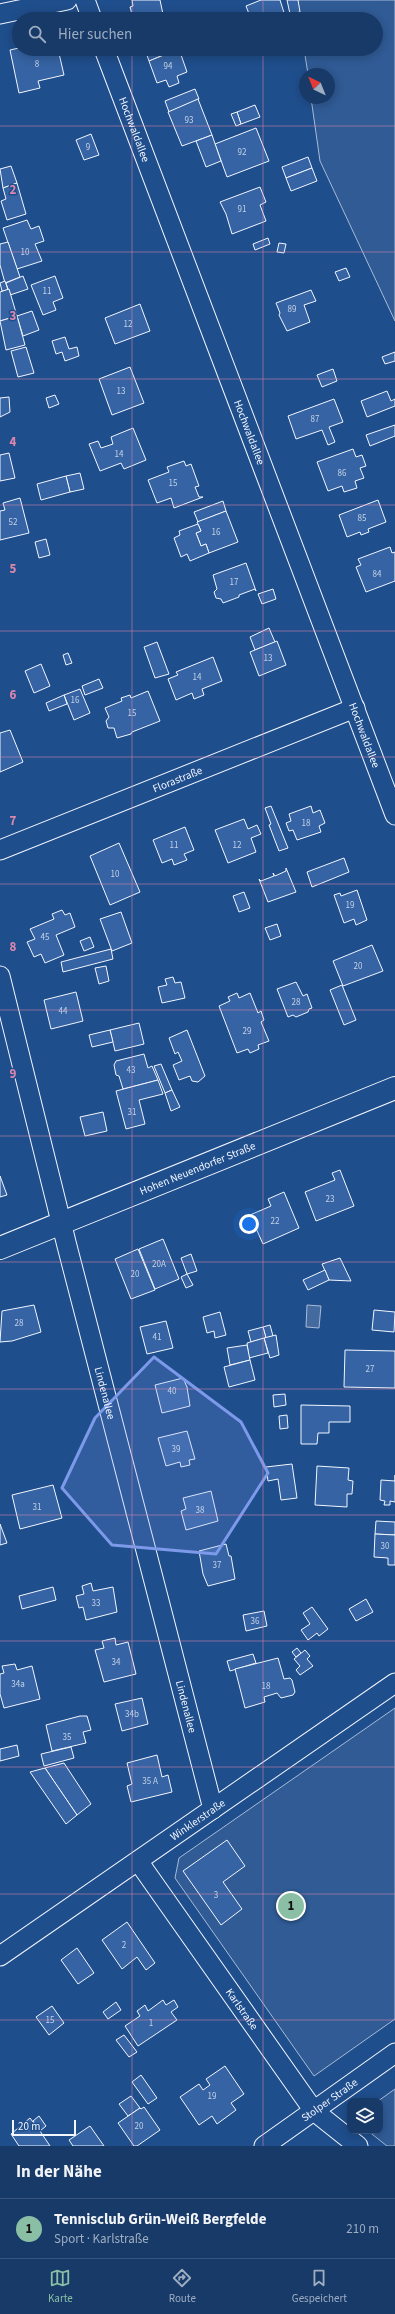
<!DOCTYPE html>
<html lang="de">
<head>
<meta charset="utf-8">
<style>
	:root { --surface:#173a69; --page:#244571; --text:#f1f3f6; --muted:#9eadc0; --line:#36547d; --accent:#8abfa5 }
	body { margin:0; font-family:"Source Sans 3",sans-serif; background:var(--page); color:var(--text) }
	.controls { position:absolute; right:12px; bottom:12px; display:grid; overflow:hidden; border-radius:8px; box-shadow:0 2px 10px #0003 }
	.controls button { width:36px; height:36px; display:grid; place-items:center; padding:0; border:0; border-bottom:1px solid var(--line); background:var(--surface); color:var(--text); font:20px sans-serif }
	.compass { position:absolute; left:299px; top:68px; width:36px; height:36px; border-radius:50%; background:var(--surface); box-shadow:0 2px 10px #0003; rotate:317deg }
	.scale { position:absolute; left:12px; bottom:10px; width:64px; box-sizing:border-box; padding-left:4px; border:2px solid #f2f6ff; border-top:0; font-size:11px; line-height:14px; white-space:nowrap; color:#f2f6ff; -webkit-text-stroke:3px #1f4e8c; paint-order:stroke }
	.you { position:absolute; left:249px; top:1224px; width:14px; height:14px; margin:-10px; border:3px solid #fff; border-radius:50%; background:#1a73e8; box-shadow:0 0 0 6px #1a73e833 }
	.badge { display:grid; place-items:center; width:26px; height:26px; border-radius:50%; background:var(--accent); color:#111; font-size:13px; font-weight:700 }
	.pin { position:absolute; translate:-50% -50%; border:2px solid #fff; box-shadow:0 1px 4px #0006 }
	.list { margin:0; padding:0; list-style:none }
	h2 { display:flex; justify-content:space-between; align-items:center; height:52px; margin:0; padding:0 16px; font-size:17px }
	h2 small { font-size:13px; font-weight:400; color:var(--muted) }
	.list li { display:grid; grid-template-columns:26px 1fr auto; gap:12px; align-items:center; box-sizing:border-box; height:60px; padding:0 16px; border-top:1px solid var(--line) }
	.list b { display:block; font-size:15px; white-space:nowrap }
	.list p { margin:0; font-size:13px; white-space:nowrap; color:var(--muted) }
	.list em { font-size:13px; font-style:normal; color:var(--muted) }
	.icon { flex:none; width:22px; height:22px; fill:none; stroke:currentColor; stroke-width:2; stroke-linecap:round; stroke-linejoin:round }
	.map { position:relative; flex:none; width:395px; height:2146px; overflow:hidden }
	.search { position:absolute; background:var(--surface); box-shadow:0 2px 10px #0003; left:12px; right:12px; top:12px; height:44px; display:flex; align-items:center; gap:10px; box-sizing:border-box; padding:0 14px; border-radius:22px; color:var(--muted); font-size:15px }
	.sheet { height:112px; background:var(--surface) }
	nav { display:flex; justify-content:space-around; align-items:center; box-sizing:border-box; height:56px; border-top:1px solid var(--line); background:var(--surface); font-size:11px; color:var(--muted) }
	nav a { display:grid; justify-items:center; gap:2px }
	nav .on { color:var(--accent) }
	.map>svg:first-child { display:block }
	.built { fill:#305b95; stroke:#a8bbd7 }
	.water { fill:#446ba0; stroke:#a8bbd7 }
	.building { fill:#3563a3; stroke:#f2f6ff }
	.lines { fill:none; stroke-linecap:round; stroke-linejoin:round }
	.minor-casing { stroke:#f2f6ff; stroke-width:21 }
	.secondary-casing { stroke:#f2f6ff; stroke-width:24 }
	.minor { stroke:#1f4e8c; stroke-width:19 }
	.secondary { stroke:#1f4e8c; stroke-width:22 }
	.marked { fill:#7d9aea; fill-opacity:0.2; stroke:#7d9aea; stroke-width:3; stroke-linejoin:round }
	.grid { fill:none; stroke:#da87ad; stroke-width:1; stroke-opacity:0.55 }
	.labels { text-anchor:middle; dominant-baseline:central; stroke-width:3; stroke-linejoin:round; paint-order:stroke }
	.number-label { font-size:9px; fill:#c3d1e8 }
	.street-label { font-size:11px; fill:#f2f6ff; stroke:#1f4e8c }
	.grid-label { font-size:13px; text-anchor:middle; font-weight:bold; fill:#da87ad; stroke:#1f4e8c; stroke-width:3; stroke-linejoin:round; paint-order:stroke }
</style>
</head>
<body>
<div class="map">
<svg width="395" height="2146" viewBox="0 0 395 2146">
	<rect width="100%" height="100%" fill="#1f4e8c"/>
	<!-- built -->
	<g class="built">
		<polygon points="297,0 395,0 395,321 320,161 311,98 329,98 329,74 308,74 304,49 376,49 376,19 300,19"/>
		<polygon points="395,1708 395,2019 314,2076 175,1878 179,1858"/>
		<polygon points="395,2089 395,2146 387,2146 368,2131 380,2131 380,2101 378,2101"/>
	</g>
	<!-- water -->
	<polygon class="water" points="307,1305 321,1306 319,1328 306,1327"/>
	<!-- building -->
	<g class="building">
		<polygon points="132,0 160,0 164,19 133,18 130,7 133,6"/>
		<polygon points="261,0 280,0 286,19 251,19 246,6"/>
		<polygon points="287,0 298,0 300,12 290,14"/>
		<polygon points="19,48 32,49 33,54 58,49 64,75 38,81 40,88 19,93 10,50"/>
		<polygon points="160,49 163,55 149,61 145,50"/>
		<polygon points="160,49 180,49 163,55"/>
		<polygon points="179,49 187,72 177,76 179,83 169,87 166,80 157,83 149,61"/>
		<polygon points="195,89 199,99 169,112 165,101"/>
		<polygon points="198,99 212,135 182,146 168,112"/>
		<polygon points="255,105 260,117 241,124 237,112"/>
		<polygon points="237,112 241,124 236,126 231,114"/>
		<polygon points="256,128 269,161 227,177 215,144"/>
		<polygon points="91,134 99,155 84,160 76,140"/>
		<polygon points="212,135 221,161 206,167 196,141"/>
		<polygon points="308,157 312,168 286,178 282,167"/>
		<polygon points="11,166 17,183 3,188 0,169"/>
		<polygon points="312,168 317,181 291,191 286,178"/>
		<polygon points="17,183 26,214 7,220 1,201 6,199 3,188"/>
		<polygon points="260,187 266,202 260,205 266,221 232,234 226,214 220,202"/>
		<polygon points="27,220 31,229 39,226 44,241 35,244 42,261 17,269 3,228"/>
		<polygon points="268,238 270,244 255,250 253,244"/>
		<polygon points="8,242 20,277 5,283 0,265 0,244"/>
		<polygon points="279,243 286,244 284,253 277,252"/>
		<polygon points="346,268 350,277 339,281 335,272"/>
		<polygon points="23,276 28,289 10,295 6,283"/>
		<polygon points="55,276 63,298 53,302 56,310 43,315 31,285"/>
		<polygon points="5,281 8,290 2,291 0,283"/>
		<polygon points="9,289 17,316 0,321 0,292"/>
		<polygon points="311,290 316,301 304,305 310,322 287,331 279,315 280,313 276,303"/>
		<polygon points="140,304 150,331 115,344 105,318"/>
		<polygon points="32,311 39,330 23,336 17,316"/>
		<polygon points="17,316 25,345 6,350 0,321"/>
		<polygon points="65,337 69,349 77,347 79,356 65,361 62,352 56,354 52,341"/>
		<polygon points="26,347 34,373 18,377 11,351"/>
		<polygon points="395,352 395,361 385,364 382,357"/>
		<polygon points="130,367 144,403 112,415 99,379"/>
		<polygon points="333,369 337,381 322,387 317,375"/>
		<polygon points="387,391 391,401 395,399 395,406 367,417 361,401"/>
		<polygon points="55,395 59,404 49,408 46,398"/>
		<polygon points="9,397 10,412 0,417 0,398"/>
		<polygon points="334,399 343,422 329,427 335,442 328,445 322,430 296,439 288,416"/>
		<polygon points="395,425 395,436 370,446 366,435"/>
		<polygon points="133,428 146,460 124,469 121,463 100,471 89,444 98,441 101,448 113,444 111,437"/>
		<polygon points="353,449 356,457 362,455 366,466 360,468 364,478 355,481 357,488 344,492 342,486 328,491 317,462"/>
		<polygon points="9,453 15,478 0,481 0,455"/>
		<polygon points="184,461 186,466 191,464 199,486 195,487 199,497 203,497 174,508 171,498 157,503 148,480 169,472 167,467"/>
		<polygon points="80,473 84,489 70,492 66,476"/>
		<polygon points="66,476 70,492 41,500 37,484"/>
		<polygon points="20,498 29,533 0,540 0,511 5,510 3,503"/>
		<polygon points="378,500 386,522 368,529 369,532 361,535 360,532 347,537 339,515"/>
		<polygon points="223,501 226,511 198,522 194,512"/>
		<polygon points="226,511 238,542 209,553 206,544 201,546 196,533 201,531 197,522"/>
		<polygon points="198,524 201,531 196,533 201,546 206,544 209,553 190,561 187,554 181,557 174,538 180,535 179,531"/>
		<polygon points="46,539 50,555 39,558 35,542"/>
		<polygon points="390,547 392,553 395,552 395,581 366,592 356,567 361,565 358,559"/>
		<polygon points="246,563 256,591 255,589 239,595 239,597 223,603 221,599 216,598 214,592 217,589 213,575"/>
		<polygon points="273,589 276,599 262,604 258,594"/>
		<polygon points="269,628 275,642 255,650 250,637"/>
		<polygon points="277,641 286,665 259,676 250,652"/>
		<polygon points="157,642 169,674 155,678 144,647"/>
		<polygon points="68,653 72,663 66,665 63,655"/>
		<polygon points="213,657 222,681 202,689 204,695 194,699 192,693 176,700 168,679 178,675 176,672"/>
		<polygon points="41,664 50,686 34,693 25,671"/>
		<polygon points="99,679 103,688 85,695 82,686"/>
		<polygon points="80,689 90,713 74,720 64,695"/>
		<polygon points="148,691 160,721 132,732 131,734 117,738 114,728 108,728 106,721 109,717 105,708 122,701 121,698 130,695 131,698"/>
		<polygon points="64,695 67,704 49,711 46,703"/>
		<polygon points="10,730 23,762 0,772 0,733"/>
		<polygon points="271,806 288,848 279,851 269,825 271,824 265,808"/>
		<polygon points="311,806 313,813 320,810 325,823 319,826 321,832 297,840 293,830 289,831 286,823 291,821 289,814"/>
		<polygon points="244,819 248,829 257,825 261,834 251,838 256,852 228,863 215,830"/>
		<polygon points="185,827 194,850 184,854 187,860 174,865 172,859 162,863 153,840"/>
		<polygon points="119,843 140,892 110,905 90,856"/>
		<polygon points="344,858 349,872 312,887 307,872"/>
		<polygon points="286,868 296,892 268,902 259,879 261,881 274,876 273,873 275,876 286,871"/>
		<polygon points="357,890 367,920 356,925 354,919 344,923 334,895 340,893 341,896"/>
		<polygon points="244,892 250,908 239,912 233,896"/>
		<polygon points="62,910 65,915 70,913 75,927 56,935 64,955 45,963 41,954 34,957 27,942 35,939 30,929 54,919 52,914"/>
		<polygon points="121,912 132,943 112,951 100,919"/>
		<polygon points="277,924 281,936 270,940 265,928"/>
		<polygon points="90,937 94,947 84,951 80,941"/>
		<polygon points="372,945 383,971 343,986 333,961"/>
		<polygon points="111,949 113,959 63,972 61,962"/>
		<polygon points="106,966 109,981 99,984 95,968"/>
		<polygon points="173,977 175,983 181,982 185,998 162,1003 158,987 167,985 165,979"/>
		<polygon points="296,982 303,996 307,994 312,1008 309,1009 308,1012 296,1017 293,1015 288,1017 277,989"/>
		<polygon points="342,985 356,1020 344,1025 330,990"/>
		<polygon points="76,992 83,1021 51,1029 44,1000"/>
		<polygon points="237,993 239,998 250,993 258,1013 261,1011 264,1020 261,1022 269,1041 258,1045 259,1049 250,1053 248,1049 237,1053 219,1006 230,1001 228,997"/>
		<polygon points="139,1023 144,1044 115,1051 110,1030"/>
		<polygon points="110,1030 113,1042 92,1047 89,1035"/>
		<polygon points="187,1030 205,1076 198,1082 192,1081 190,1076 179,1080 173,1065 182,1061 178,1052 175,1054 169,1038"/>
		<polygon points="144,1054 148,1068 152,1066 158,1080 123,1089 119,1076 116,1075 114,1065 116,1061"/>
		<polygon points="161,1064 172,1090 165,1093 154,1066"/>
		<polygon points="158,1080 163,1094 139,1100 145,1124 126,1129 116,1091"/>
		<polygon points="172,1090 180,1107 171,1111 165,1093"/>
		<polygon points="103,1112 107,1131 85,1136 80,1117"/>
		<polygon points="340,1170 354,1206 316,1221 305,1192 335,1180 332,1173"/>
		<polygon points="0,1176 7,1195 0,1197"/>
		<polygon points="284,1192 299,1228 263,1244 250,1215 271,1206 268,1199"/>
		<polygon points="163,1239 179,1279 155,1289 139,1249"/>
		<polygon points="138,1249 155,1290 131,1299 115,1259"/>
		<polygon points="191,1254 197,1271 187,1274 181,1258"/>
		<polygon points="340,1258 351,1281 329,1280 322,1264"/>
		<polygon points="325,1270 329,1280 308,1290 303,1280"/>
		<polygon points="187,1274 193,1285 186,1288 181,1277"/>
		<polygon points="34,1305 41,1332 12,1341 0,1342 2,1311"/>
		<polygon points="374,1310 395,1312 394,1332 372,1330"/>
		<polygon points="220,1312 226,1335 215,1338 214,1331 207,1333 203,1317"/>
		<polygon points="166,1321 173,1348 147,1354 140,1327"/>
		<polygon points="270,1325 273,1336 266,1338 263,1327"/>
		<polygon points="263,1327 266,1338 251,1342 248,1331"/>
		<polygon points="276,1335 279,1355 270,1358 264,1338"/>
		<polygon points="264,1338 268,1353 249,1358 247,1343"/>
		<polygon points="247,1345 250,1360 230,1365 227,1348"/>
		<polygon points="345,1350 395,1351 395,1388 344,1387"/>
		<polygon points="250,1360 255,1380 229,1387 224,1367"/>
		<polygon points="183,1378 187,1387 190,1406 162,1413 155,1385"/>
		<polygon points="285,1394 286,1405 274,1407 273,1395"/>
		<polygon points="301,1405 350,1406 350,1422 329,1422 329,1433 318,1433 317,1444 301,1444"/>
		<polygon points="287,1415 288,1428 280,1429 279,1416"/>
		<polygon points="187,1431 195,1459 189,1460 190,1465 181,1467 180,1462 166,1466 158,1438"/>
		<polygon points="292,1464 297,1498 281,1500 278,1479 268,1481 266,1467"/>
		<polygon points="317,1466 349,1468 348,1480 353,1481 352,1494 347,1494 347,1507 315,1505"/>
		<polygon points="395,1475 395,1502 390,1501 390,1505 384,1505 385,1501 380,1500 381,1480 395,1481"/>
		<polygon points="53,1485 62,1518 20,1529 12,1495"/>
		<polygon points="211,1491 218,1521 186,1530 181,1511 186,1509 183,1498"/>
		<polygon points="376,1521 395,1522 395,1535 375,1534"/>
		<polygon points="0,1524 7,1543 0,1545"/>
		<polygon points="375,1534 395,1535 395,1565 388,1565 388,1558 374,1557"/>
		<polygon points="226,1544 229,1556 231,1556 235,1579 208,1586 203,1574 199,1551"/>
		<polygon points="91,1583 93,1591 113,1587 117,1612 86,1620 83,1607 79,1608 76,1596 84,1594 82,1586"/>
		<polygon points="53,1587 56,1600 22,1609 19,1596"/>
		<polygon points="366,1599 373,1612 356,1621 349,1609"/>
		<polygon points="312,1607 328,1629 319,1636 317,1633 308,1640 301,1630 310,1624 303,1613"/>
		<polygon points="264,1611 267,1626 246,1631 243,1615"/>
		<polygon points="115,1638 116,1645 128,1642 136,1674 104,1682 95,1650 104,1648 102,1641"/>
		<polygon points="297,1648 301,1653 296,1657 292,1652"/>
		<polygon points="305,1650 310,1656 307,1659 313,1666 300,1675 296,1670 300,1666 294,1659"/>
		<polygon points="253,1654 256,1663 230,1671 227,1661"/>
		<polygon points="278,1658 284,1679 290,1678 292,1680 295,1692 293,1695 281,1698 277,1693 264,1697 265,1702 245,1708 235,1669"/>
		<polygon points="15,1664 17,1670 32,1666 40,1699 4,1708 0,1694 0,1674 4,1673 2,1666"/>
		<polygon points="142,1698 148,1724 122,1731 115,1704"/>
		<polygon points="80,1716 87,1716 91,1730 83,1732 86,1743 52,1751 46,1725"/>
		<polygon points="17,1745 19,1756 0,1761 0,1749"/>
		<polygon points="71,1747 74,1758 44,1766 41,1754"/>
		<polygon points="157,1755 162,1777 168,1775 172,1792 131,1802 127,1786 132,1784 127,1763"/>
		<polygon points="64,1763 91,1804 77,1815 45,1768"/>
		<polygon points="45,1768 77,1815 66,1824 30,1772"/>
		<polygon points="227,1840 245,1866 223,1882 242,1909 221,1925 183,1871"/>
		<polygon points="127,1922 155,1963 146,1970 137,1957 122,1969 102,1940"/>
		<polygon points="77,1948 94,1973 78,1984 61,1960"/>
		<polygon points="163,2000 166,2005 174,2000 178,2007 171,2012 177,2020 138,2046 125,2026 140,2016 137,2011 145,2005 148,2011"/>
		<polygon points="116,2002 121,2010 108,2019 103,2012"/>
		<polygon points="52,2006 64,2023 49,2035 36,2017"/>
		<polygon points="124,2035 137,2052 129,2057 116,2040"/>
		<polygon points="225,2066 244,2094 231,2103 236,2110 217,2124 212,2116 199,2125 180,2097 199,2084 203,2090 210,2085 206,2079"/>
		<polygon points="141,2075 157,2098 148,2104 132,2082"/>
		<polygon points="131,2096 140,2108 128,2116 119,2104"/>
		<polygon points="144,2107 160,2130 137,2146 134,2146 118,2123 140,2108 141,2109"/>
		<polygon points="39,2116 46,2126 40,2131 33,2121"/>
		<polygon points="30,2118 40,2131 50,2146 19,2146 11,2134"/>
		<polygon points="90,2126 104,2146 73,2146 69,2140"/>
	</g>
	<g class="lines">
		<defs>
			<g id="minor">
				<polyline points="85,0 92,19"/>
				<polyline points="0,14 67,0"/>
				<path id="s1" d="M104 49 395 815"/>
				<path id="s2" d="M0 850 355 708"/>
				<path id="s3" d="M0 976 67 1246 213 1809"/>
				<path id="s4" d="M138 1861 314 2111 358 2146"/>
				<path id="s5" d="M0 1956 395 1683"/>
				<path id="s6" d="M264 2146 395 2053"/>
			</g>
			<g id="secondary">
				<path id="s7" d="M0 1248 395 1088"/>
			</g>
		</defs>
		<!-- minor casing -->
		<use href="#minor" class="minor-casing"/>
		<!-- secondary casing -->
		<use href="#secondary" class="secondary-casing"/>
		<!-- minor -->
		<use href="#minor" class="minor"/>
		<!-- secondary -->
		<use href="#secondary" class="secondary"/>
	</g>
	<!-- marked area -->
	<path class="marked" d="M154 1357 241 1422 268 1473 216 1554 112 1545 62 1488 95 1418Z"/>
	<!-- grid -->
	<path class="grid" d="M132 0V19M263 0V19M132 49V2146M263 49V2146M0 126H395M0 252H395M0 379H395M0 505H395M0 631H395M0 757H395M0 884H395M0 1010H395M0 1136H395M0 1262H395M0 1389H395M0 1515H395M0 1641H395M0 1767H395M0 1894H395M0 2020H395"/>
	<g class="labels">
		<!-- number labels -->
		<g class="number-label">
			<text x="37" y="64">8</text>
			<text x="168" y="66">94</text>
			<text x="189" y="120">93</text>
			<text x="88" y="147">9</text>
			<text x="242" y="152">92</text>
			<text x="242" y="209">91</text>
			<text x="25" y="252">10</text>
			<text x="47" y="291">11</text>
			<text x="292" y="309">89</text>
			<text x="128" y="324">12</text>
			<text x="121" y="391">13</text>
			<text x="315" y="419">87</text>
			<text x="119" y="454">14</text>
			<text x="342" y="473">86</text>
			<text x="173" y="483">15</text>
			<text x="362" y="518">85</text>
			<text x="13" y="522">52</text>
			<text x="216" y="532">16</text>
			<text x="377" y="574">84</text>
			<text x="234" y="582">17</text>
			<text x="268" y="658">13</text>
			<text x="197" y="677">14</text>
			<text x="75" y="700">16</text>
			<text x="132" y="713">15</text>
			<text x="306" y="823">18</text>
			<text x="174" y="845">11</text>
			<text x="237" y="845">12</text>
			<text x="115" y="874">10</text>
			<text x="350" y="905">19</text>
			<text x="45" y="937">45</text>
			<text x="358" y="966">20</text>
			<text x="296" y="1002">28</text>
			<text x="63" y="1011">44</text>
			<text x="247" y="1031">29</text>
			<text x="131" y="1070">43</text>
			<text x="132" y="1112">31</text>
			<text x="330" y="1199">23</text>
			<text x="275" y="1221">22</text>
			<text x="159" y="1264">20A</text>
			<text x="135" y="1274">20</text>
			<text x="19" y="1323">28</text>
			<text x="157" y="1337">41</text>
			<text x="370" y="1369">27</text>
			<text x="172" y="1391">40</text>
			<text x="176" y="1449">39</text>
			<text x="37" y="1507">31</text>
			<text x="200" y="1510">38</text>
			<text x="385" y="1546">30</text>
			<text x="217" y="1565">37</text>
			<text x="96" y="1603">33</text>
			<text x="255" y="1621">36</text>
			<text x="116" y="1662">34</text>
			<text x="18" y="1684">34a</text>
			<text x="266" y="1686">18</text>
			<text x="132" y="1714">34b</text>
			<text x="67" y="1737">35</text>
			<text x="150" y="1781">35 A</text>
			<text x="216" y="1895">3</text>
			<text x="124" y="1945">2</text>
			<text x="50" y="2020">15</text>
			<text x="151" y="2023">1</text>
			<text x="212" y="2096">19</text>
			<text x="139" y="2126">20</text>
		</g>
		<!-- street labels -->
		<g class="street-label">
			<text stroke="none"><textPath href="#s1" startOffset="86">Hochwaldallee</textPath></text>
			<text stroke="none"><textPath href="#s1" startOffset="410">Hochwaldallee</textPath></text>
			<text stroke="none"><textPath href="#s1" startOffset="734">Hochwaldallee</textPath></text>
			<text stroke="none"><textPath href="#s2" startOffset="191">Florastraße</textPath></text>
			<text stroke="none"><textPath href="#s7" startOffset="213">Hohen Neuendorfer Straße</textPath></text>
			<text stroke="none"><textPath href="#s3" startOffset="430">Lindenallee</textPath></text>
			<text stroke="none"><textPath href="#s3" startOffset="754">Lindenallee</textPath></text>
			<text stroke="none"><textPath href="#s5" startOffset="240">Winklerstraße</textPath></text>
			<text stroke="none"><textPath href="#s4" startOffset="181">Karlstraße</textPath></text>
			<text stroke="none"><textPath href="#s6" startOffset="80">Stolper Straße</textPath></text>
		</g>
	</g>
	<g class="grid-label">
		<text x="13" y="194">2</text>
		<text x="13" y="320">3</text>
		<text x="13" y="446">4</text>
		<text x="13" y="573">5</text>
		<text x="13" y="699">6</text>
		<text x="13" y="825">7</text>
		<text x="13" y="951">8</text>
		<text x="13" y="1078">9</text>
	</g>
</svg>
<div class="controls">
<button><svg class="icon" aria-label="layers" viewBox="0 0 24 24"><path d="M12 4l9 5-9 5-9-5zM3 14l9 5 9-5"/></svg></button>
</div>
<svg class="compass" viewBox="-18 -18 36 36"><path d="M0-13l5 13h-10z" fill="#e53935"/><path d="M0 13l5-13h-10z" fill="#9eadc0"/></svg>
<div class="scale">20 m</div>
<div class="you"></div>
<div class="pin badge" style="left:291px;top:1906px">1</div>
<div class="search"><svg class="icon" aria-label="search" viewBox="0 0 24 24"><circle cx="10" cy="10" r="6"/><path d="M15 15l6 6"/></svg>Hier suchen</div>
</div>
<section class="sheet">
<h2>In der Nähe<small></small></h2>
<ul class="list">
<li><span class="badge">1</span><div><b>Tennisclub Grün-Weiß Bergfelde</b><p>Sport · Karlstraße</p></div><em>210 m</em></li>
</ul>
</section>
<nav>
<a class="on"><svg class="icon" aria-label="map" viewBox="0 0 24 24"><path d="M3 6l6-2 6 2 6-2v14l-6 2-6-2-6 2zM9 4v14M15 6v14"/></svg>Karte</a>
<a><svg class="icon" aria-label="directions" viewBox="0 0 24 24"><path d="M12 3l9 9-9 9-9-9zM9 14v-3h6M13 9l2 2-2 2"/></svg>Route</a>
<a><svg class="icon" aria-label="saved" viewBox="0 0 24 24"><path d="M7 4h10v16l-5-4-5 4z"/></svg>Gespeichert</a>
</nav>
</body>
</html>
